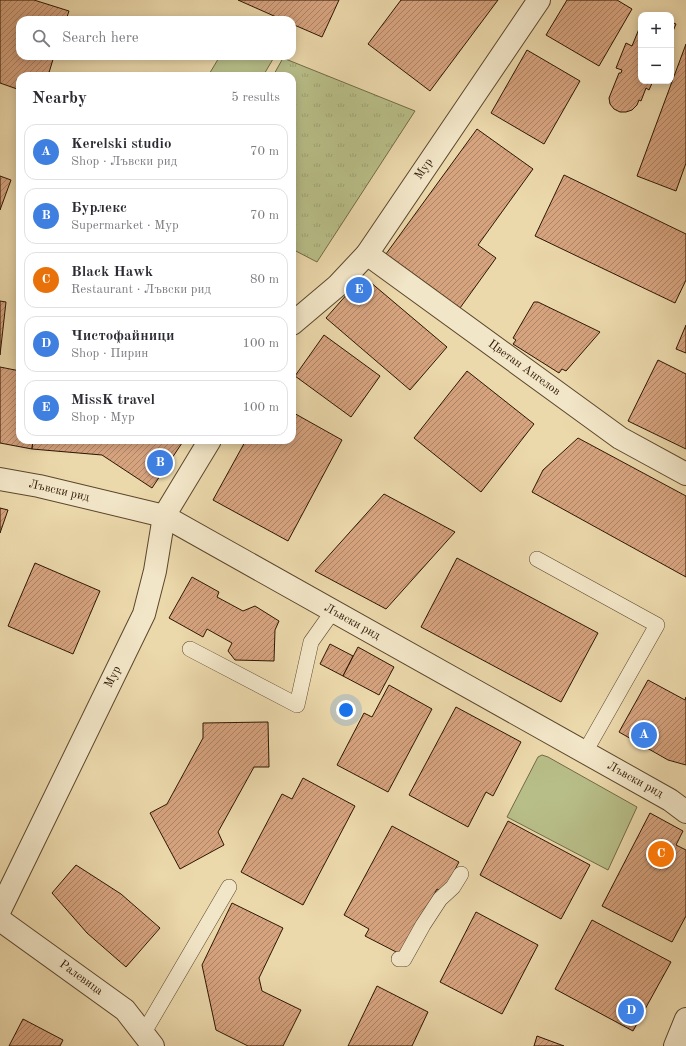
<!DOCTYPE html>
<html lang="en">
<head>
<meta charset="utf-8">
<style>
	:root { --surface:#fff; --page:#f7f7f7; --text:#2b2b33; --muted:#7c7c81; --line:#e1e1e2; --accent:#8f2418 }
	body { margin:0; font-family:"Old Standard TT",serif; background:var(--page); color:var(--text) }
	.controls { position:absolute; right:12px; top:12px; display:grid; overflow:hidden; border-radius:8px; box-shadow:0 2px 10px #0003 }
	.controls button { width:36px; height:36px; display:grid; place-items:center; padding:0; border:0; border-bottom:1px solid var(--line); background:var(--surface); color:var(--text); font:20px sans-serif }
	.you { position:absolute; left:346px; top:710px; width:14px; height:14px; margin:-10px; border:3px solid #fff; border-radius:50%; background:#1a73e8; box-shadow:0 0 0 6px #1a73e833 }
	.badge { display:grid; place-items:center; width:26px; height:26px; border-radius:50%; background:var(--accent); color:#fff; font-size:13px; font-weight:700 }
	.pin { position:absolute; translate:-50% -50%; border:2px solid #fff; box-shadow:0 1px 4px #0006 }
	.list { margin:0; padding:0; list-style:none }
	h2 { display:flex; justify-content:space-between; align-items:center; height:52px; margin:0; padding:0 16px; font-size:17px }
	h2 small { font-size:13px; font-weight:400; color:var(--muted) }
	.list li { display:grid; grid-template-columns:26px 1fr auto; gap:12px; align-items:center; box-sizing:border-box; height:56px; margin:0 8px 8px; padding:0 8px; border:1px solid var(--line); border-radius:12px }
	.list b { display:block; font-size:15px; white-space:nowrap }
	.list p { margin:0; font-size:13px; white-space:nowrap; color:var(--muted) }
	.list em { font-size:13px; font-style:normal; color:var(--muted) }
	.icon { flex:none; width:22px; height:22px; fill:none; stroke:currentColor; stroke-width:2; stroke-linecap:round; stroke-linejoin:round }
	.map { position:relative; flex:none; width:686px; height:1046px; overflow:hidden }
	.search { position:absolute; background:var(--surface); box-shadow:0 2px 10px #0003; left:16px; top:16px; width:280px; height:44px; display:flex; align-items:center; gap:10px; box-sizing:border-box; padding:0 14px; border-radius:12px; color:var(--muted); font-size:15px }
	.panel { position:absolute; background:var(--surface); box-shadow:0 2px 10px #0003; left:16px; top:72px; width:280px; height:372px; border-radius:12px }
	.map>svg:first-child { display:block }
	.green { fill:#b8be88; stroke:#726a45 }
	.park { fill:url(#park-tufts); stroke:#726a45 }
	.building { fill:url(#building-hatch); stroke:#2d1602 }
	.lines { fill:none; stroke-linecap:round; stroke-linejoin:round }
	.lane-casing { stroke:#5c462c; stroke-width:16 }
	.street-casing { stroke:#5c462c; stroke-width:24 }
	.lane { stroke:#f2e6c8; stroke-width:15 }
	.street { stroke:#f2e6c8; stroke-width:22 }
	.labels { text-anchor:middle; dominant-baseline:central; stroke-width:3; stroke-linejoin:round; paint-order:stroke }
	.street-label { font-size:12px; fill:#2d1602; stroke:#f2e6c8 }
</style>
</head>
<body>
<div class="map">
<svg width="686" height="1046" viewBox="0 0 686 1046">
	<defs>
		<pattern id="park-tufts" width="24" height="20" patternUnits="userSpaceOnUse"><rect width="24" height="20" fill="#b8be88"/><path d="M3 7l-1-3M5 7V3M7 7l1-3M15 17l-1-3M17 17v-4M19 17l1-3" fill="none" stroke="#9ea374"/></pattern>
		<pattern id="building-hatch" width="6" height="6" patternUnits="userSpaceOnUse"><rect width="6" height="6" fill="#d6a37f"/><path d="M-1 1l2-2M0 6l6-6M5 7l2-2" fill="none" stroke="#ae8466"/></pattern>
	</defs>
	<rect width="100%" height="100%" fill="#ebd8ab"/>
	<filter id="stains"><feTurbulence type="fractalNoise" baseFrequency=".005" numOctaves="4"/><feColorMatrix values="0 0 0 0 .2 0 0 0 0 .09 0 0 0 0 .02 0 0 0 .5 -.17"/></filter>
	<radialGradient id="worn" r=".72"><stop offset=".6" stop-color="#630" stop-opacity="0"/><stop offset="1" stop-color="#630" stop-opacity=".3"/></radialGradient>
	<!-- green -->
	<g class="green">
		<polygon points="220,56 267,56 273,59 263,76 208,76"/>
		<polygon points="542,755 548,757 637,807 608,870 507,817 538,757"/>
	</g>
	<!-- park -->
	<polygon class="park" points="283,58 415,111 317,262 292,249 292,76 273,76"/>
	<!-- building -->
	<g class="building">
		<polygon points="0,0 34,0 69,11 66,20 20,20 20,56 54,56 48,76 20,76 20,90 0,83"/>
		<polygon points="238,0 339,0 322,37 292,24 292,20 283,20"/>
		<polygon points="401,0 498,0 430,91 368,44"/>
		<polygon points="567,0 617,0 632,9 599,66 546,35"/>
		<polygon points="671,22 676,24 671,36"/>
		<polygon points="641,24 641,81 653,81 649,90 646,88 641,101 639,100 637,105 632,110 626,112 620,112 614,109 610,104 609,98 619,73 621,73 622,70 616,68 626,43 632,46"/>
		<polygon points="686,44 686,163 676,191 637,176"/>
		<polygon points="527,50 580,81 544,144 491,113"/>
		<polygon points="477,129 533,169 478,245 496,258 460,308 386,254"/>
		<polygon points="564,175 686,234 686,280 675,303 535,236"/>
		<polygon points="0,176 11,180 0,210"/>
		<polygon points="363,276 447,347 410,390 326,318"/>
		<polygon points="0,301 6,302 0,355"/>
		<polygon points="534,302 538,302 600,332 566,371 562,369 559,373 513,344 516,340 513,338"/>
		<polygon points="686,325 686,353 676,349"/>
		<polygon points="324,335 380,376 351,417 295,376"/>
		<polygon points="658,360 686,374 686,449 628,421"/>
		<polygon points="0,367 20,371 20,440 33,440 32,449 0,443"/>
		<polygon points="467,371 534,424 481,492 414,438"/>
		<polygon points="292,412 342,440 288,541 213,500 246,440 292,440"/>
		<polygon points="578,438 686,496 686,577 532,492 543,470"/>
		<polygon points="33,440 184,440 152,488 102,455 32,449"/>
		<polygon points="384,494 455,532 386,609 315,571"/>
		<polygon points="0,508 8,510 0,533"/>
		<polygon points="457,558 598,633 561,702 421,627"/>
		<polygon points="35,563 100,591 73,654 8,626"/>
		<polygon points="192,577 219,592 217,597 243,611 255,606 279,621 275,630 274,661 235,660 228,651 232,643 207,629 203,637 169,618"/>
		<polygon points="330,644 353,656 343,676 320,664"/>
		<polygon points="358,647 394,667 379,695 343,676"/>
		<polygon points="648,680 685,700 686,697 686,765 668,760 619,732"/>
		<polygon points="389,685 432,709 388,792 337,765 364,713 372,717"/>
		<polygon points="456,707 521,742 493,796 486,792 468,827 409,795"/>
		<polygon points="268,722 269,767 254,767 218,832 224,845 180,869 150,813 167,804 203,738 203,723"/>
		<polygon points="303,778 355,806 303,905 241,872 282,794 292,799"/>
		<polygon points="650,813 683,831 676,845 686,850 686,916 672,942 602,906"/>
		<polygon points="508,821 590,865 561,919 480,875"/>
		<polygon points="392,826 459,862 443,892 437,889 402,955 365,936 369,929 344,915"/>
		<polygon points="76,865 121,894 160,928 126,967 87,933 52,893"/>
		<polygon points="232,903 283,928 259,978 262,991 301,1010 283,1046 248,1046 216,1030 202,965"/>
		<polygon points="476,912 538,945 502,1014 440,982"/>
		<polygon points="592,920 671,962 633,1031 555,989"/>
		<polygon points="377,986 428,1012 412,1046 348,1046"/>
		<polygon points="23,1019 63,1040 60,1046 9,1046"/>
		<polygon points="537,1036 564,1046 534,1046"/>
	</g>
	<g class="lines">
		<defs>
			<g id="lane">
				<polyline points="537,559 657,625 585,752"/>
				<polyline points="190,649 297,705 311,642 333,611"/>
				<polyline points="399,959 404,959 423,925 440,899 453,887 461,874"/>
				<polyline points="143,1034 229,887"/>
			</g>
			<g id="street">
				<polyline points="367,254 620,438 686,474"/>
				<polyline points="292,324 337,286 367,254 539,0"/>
				<polyline points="0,479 39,486 164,516 670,800 686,812"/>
				<polyline points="0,910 144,614 155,571 164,516 210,440"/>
				<polyline points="0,920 125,1010 153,1046"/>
				<polyline points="675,1046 686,1019"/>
			</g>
		</defs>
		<!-- lane casing -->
		<use href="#lane" class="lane-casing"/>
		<!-- street casing -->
		<use href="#street" class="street-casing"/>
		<!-- lane -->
		<use href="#lane" class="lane"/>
		<!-- street -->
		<use href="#street" class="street"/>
	</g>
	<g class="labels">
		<!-- street labels -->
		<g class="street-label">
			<text transform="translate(424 169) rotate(-56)">Мур</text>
			<text transform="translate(524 368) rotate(36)">Цветан Ангелов</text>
			<text transform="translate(59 491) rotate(13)">Лъвски рид</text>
			<text transform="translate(352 622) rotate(29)">Лъвски рид</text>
			<text transform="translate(113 677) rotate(-64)">Мур</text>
			<text transform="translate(635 780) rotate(29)">Лъвски рид</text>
			<text transform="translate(81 978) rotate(36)">Ралевица</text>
		</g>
	</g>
	<rect width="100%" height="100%" filter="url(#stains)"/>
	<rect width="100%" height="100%" fill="url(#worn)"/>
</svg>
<div class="controls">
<button>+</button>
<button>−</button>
</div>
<div class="you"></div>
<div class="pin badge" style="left:644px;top:735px;background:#3f7fe0">A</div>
<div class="pin badge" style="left:160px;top:463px;background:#3f7fe0">B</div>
<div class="pin badge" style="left:661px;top:854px;background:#e8710a">C</div>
<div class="pin badge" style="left:631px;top:1011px;background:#3f7fe0">D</div>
<div class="pin badge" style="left:359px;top:290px;background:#3f7fe0">E</div>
<div class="search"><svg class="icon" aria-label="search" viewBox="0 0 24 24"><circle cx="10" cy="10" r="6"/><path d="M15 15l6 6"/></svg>Search here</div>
<section class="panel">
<h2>Nearby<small>5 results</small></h2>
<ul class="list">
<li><span class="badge" style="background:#3f7fe0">A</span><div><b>Kerelski studio</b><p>Shop · Лъвски рид</p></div><em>70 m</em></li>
<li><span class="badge" style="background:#3f7fe0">B</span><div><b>Бурлекс</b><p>Supermarket · Мур</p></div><em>70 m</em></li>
<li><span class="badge" style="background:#e8710a">C</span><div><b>Black Hawk</b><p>Restaurant · Лъвски рид</p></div><em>80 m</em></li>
<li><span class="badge" style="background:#3f7fe0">D</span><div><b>Чистофайници</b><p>Shop · Пирин</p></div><em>100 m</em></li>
<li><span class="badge" style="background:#3f7fe0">E</span><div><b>MissK travel</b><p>Shop · Мур</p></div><em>100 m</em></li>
</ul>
</section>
</div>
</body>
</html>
